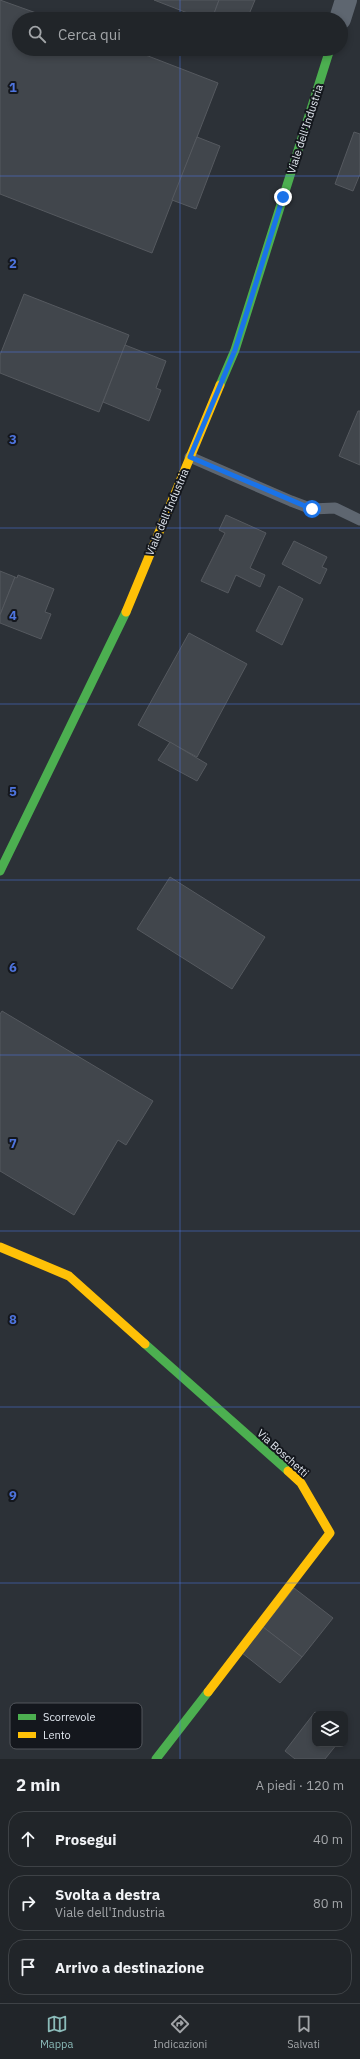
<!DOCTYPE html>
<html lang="it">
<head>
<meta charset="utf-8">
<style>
	:root { --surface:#212529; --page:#292d31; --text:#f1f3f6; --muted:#a2a5a8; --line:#3e4246; --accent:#8bbbb9 }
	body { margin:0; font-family:"IBM Plex Sans",sans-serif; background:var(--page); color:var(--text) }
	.controls { position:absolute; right:12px; bottom:12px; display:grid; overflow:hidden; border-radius:8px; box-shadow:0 2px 6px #0003 }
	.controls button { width:36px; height:36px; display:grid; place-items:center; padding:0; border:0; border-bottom:1px solid var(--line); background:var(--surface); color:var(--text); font:20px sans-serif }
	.stop { position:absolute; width:12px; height:12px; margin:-9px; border:3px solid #1a73e8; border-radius:50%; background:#fff }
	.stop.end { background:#1a73e8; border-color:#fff; box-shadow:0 1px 4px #0008 }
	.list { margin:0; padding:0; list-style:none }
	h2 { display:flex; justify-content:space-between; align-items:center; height:52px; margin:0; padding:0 16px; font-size:17px }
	h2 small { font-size:13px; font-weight:400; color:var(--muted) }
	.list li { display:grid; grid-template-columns:26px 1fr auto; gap:12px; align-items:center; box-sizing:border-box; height:56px; margin:0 8px 8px; padding:0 8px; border:1px solid var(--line); border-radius:16px }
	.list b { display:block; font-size:15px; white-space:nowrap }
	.list p { margin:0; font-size:13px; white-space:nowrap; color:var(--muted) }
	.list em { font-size:13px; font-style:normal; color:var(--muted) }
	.icon { flex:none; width:22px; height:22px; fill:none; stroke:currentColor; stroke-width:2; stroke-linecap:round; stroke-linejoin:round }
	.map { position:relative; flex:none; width:360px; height:1759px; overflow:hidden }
	.search { position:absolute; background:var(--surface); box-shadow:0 2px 6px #0003; left:12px; right:12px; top:12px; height:44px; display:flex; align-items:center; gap:10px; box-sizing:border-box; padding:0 14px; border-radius:22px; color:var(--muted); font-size:15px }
	.sheet { height:244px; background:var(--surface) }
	nav { display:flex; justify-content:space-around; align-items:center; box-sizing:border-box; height:56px; border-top:1px solid var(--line); background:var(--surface); font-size:11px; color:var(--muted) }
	nav a { display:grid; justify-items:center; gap:2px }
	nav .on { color:var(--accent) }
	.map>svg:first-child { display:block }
	.building { fill:#41464c; stroke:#55595f }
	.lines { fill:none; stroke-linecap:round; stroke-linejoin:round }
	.lane { stroke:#5e6670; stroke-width:11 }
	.street { stroke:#5e6670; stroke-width:22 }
	.fast { stroke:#4caf50; stroke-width:9 }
	.slow { stroke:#ffc107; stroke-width:9 }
	.route { stroke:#1a73e8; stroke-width:5 }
	.grid { fill:none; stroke:#4e74de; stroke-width:1; stroke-opacity:0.55 }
	.labels { text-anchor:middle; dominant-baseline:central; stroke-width:4; stroke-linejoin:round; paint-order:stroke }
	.street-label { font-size:11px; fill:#e2e8f0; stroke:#14171d }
	.key { fill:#14171d; stroke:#52565c; stroke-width:1 }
	.key-label { font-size:11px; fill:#e2e8f0 }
	.grid-label { font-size:13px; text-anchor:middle; font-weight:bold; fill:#4e74de; stroke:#14171d; stroke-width:4; stroke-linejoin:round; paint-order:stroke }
</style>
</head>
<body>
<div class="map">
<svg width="360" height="1759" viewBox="0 0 360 1759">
	<rect width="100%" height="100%" fill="#2c3137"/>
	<!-- building -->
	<g class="building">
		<polygon points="0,0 53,19 19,19 19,49 130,49 218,83 152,253 0,194"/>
		<polygon points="154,0 219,0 212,19 203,19"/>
		<polygon points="219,0 255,0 247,19 212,19"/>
		<polygon points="354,132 360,134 360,174 353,191 335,184"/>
		<polygon points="197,137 220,146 196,209 172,200"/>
		<polygon points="24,294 129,335 99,412 0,373 0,355"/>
		<polygon points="125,345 166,361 156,388 161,390 149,421 103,402"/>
		<polygon points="358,411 360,411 360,465 339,456"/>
		<polygon points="226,515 266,533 250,568 265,575 260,587 236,575 228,593 201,581 225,533 219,530"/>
		<polygon points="294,541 327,557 322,567 327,569 320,584 282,564"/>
		<polygon points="0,571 15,577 0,615"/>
		<polygon points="18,575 54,589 45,612 51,614 41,639 0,623 0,615 15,577 17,578"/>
		<polygon points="279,586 303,599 282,645 256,631"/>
		<polygon points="189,633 247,664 197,757 138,725"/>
		<polygon points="170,742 207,764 197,781 158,760"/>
		<polygon points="170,877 265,937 232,989 137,929"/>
		<polygon points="2,1011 153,1101 126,1145 118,1140 74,1215 0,1171 0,1014"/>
		<polygon points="294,1588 333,1618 302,1657 263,1627"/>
		<polygon points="263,1627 302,1657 280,1683 242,1653"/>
		<polygon points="315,1712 318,1714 315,1714 315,1744 337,1744 325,1759 295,1759 285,1751"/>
	</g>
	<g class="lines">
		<!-- lane -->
		<polyline class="lane" points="190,457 291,501 312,509 335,508 360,520"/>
		<!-- street -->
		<polyline class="street" points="340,19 346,0"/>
		<!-- fast -->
		<g class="fast">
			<polyline points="220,385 235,350 330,49"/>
			<polyline points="0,871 126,612"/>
			<polyline points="145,1344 288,1471"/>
			<polyline points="156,1759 208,1692"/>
		</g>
		<!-- slow -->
		<g class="slow">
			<polyline points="126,612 220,385"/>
			<polyline points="0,1247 69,1276 145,1344"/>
			<polyline points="208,1692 330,1533 301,1483 288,1471"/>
		</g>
	</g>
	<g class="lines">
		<!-- route -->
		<polyline class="route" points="283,197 235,350 190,457 312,509"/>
	</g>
	<!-- grid -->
	<path class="grid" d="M180 0V19M180 49V1759M0 176H360M0 352H360M0 528H360M0 704H360M0 880H360M0 1055H360M0 1231H360M0 1407H360M0 1583H360"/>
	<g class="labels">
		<!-- street labels -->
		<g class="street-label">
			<text transform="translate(305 129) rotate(-72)">Viale dell'Industria</text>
			<text transform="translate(167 512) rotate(-67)">Viale dell'Industria</text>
			<text transform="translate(283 1453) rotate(42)">Via Boschetti</text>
		</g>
	</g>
	<!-- legend -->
	<rect x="10" y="1703" width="132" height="46" rx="6" class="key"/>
	<rect x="18" y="1714" width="18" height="6" fill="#4caf50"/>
	<rect x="18" y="1732" width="18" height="6" fill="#ffc107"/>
	<g class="key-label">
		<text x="43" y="1721">Scorrevole</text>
		<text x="43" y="1739">Lento</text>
	</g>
	<g class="grid-label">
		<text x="13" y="92">1</text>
		<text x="13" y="268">2</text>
		<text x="13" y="444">3</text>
		<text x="13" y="620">4</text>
		<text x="13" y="796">5</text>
		<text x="13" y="972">6</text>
		<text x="13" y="1148">7</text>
		<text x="13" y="1324">8</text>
		<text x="13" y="1500">9</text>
	</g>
</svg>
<div class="controls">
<button><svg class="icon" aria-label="layers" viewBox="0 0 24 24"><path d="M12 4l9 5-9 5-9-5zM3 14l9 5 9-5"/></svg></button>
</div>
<div class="stop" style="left:312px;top:509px"></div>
<div class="stop end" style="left:283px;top:197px"></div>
<div class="search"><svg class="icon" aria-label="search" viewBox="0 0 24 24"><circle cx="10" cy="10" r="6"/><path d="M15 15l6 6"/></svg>Cerca qui</div>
</div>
<section class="sheet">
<h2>2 min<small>A piedi · 120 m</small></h2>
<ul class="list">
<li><svg class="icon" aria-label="ahead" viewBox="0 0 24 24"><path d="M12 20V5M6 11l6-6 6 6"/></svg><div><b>Prosegui</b></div><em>40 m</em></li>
<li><svg class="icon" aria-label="right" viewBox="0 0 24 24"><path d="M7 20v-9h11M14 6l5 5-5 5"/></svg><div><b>Svolta a destra</b><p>Viale dell'Industria</p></div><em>80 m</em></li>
<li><svg class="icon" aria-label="arrive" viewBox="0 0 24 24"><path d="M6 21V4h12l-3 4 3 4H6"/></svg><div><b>Arrivo a destinazione</b></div></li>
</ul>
</section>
<nav>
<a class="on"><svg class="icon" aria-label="map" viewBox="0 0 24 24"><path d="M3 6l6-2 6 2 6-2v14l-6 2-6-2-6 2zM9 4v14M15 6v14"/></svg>Mappa</a>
<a><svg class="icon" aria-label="directions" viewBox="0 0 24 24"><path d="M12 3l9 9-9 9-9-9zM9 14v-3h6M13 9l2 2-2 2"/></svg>Indicazioni</a>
<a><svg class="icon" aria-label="saved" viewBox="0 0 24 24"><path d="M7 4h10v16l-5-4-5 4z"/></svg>Salvati</a>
</nav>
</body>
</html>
